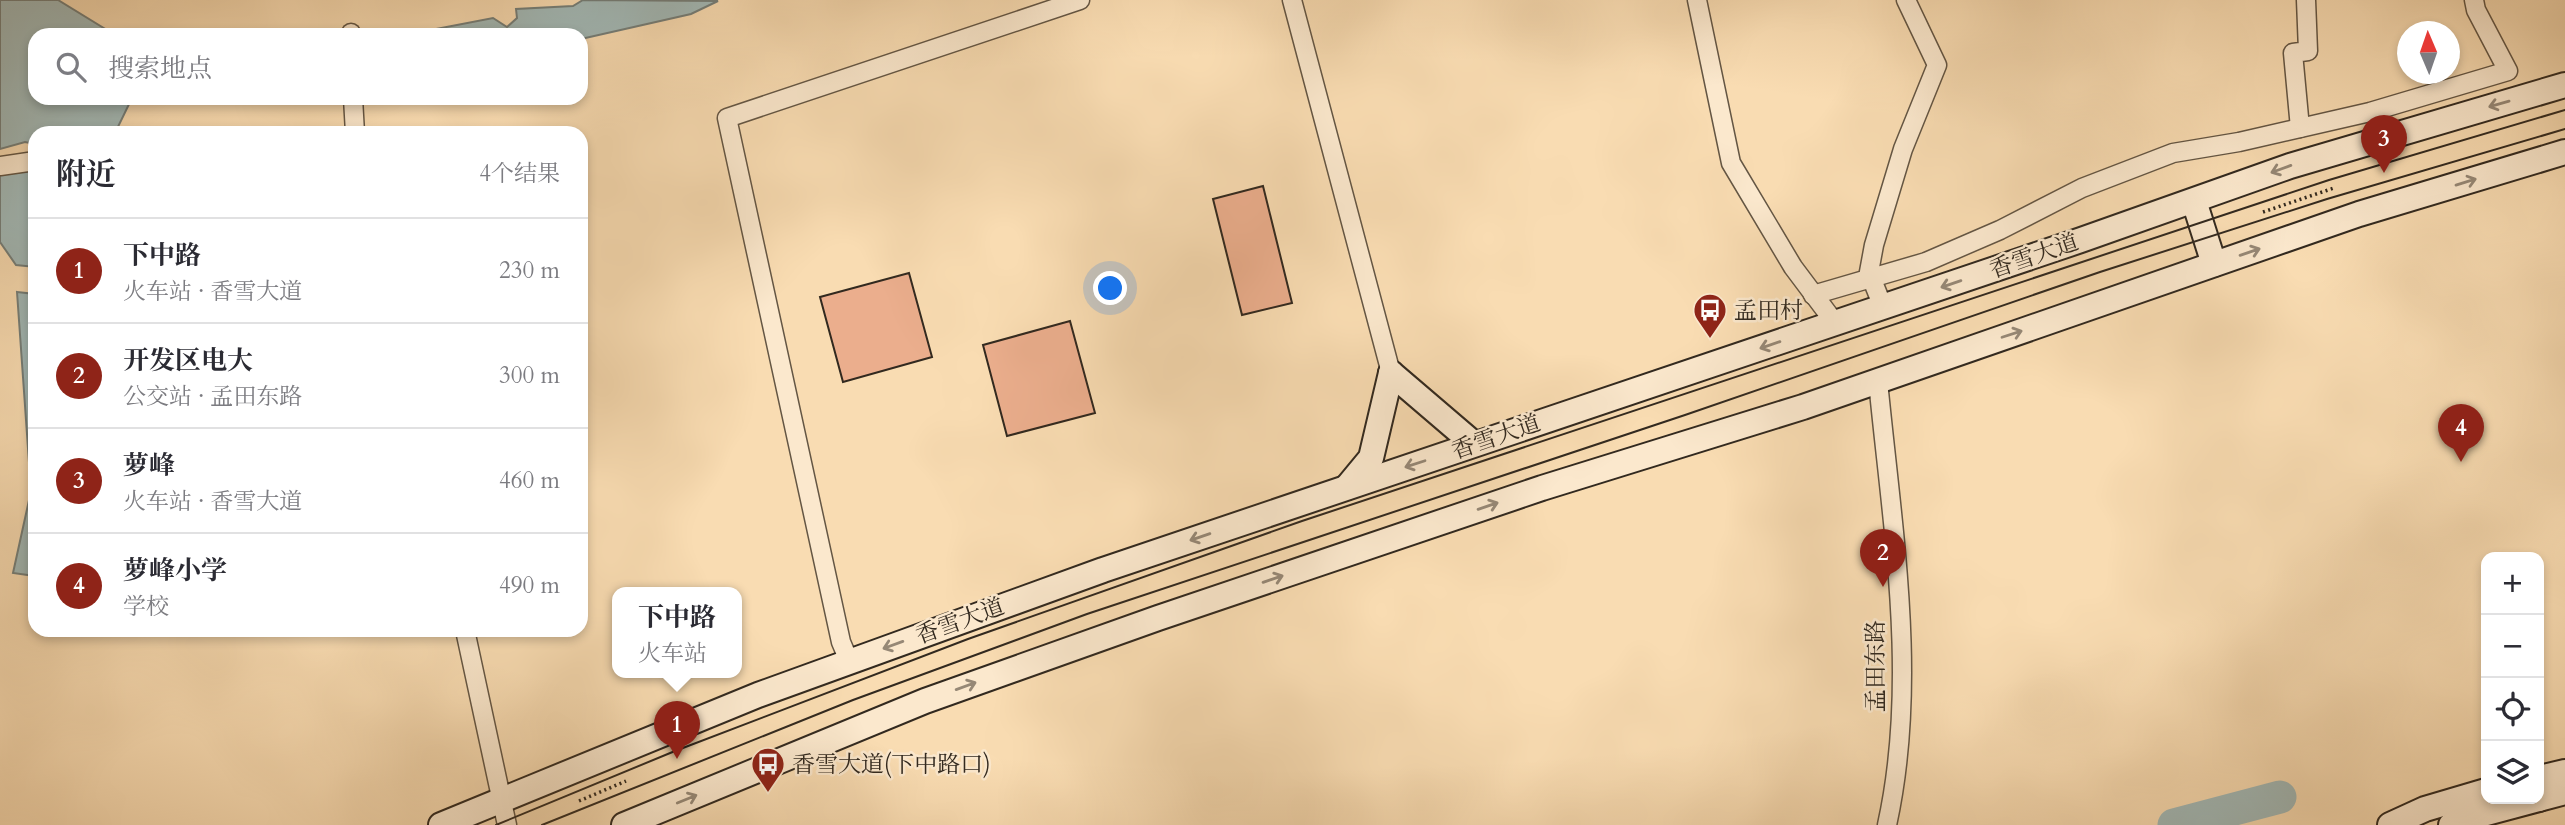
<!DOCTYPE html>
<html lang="zh">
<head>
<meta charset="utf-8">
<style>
	:root { --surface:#fff; --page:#f2f2f3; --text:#2b2b33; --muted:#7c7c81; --line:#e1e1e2; --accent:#8f2418 }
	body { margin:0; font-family:Cardo,"Noto Serif SC",serif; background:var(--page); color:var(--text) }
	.controls { position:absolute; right:21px; bottom:21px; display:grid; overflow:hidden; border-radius:14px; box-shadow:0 4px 10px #0003 }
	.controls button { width:63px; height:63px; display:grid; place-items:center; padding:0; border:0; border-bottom:2px solid var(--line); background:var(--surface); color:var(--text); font:35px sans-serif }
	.compass { position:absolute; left:2397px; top:21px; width:63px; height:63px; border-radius:50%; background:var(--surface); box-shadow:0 4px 10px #0003; rotate:358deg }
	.you { position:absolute; left:1111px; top:289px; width:24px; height:24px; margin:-18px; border:5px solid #fff; border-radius:50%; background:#1a73e8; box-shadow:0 0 0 10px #1a73e833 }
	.badge { display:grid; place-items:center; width:46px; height:46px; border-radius:50%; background:var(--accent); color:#fff; font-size:23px; font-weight:700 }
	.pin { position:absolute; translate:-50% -58px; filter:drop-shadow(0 2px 4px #0008) }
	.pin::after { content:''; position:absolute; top:37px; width:24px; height:21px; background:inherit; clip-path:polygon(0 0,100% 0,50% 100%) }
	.popup { position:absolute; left:612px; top:587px; width:130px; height:91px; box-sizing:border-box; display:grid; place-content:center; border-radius:14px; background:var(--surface); filter:drop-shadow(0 2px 5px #0005); font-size:23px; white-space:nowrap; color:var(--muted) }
	.popup b { font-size:26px; color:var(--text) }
	.popup::after { content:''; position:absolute; left:50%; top:100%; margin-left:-14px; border:14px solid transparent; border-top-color:var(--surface) }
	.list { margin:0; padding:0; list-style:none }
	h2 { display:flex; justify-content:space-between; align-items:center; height:91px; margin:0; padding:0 28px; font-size:30px }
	h2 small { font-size:23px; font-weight:400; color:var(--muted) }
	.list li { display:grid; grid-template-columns:46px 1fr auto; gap:21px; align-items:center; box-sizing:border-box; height:105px; padding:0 28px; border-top:2px solid var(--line) }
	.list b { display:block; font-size:26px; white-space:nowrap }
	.list p { margin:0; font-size:23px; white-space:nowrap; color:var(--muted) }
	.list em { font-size:23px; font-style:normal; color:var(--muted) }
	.icon { flex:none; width:38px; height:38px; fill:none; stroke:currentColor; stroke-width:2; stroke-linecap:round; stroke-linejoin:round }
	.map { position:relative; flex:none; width:2565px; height:825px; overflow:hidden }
	.search { position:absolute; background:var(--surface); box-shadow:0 4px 10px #0003; left:28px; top:28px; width:560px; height:77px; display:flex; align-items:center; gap:18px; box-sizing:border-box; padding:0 24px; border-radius:21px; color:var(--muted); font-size:26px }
	.panel { position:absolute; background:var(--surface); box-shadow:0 4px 10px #0003; left:28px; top:126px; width:560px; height:511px; border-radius:21px }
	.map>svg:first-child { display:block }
	.water { fill:#a2b9b7; stroke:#757f7a; stroke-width:2 }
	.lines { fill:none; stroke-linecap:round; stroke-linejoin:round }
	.river { stroke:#a2b9b7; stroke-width:33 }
	.building { fill:#ebae8d; stroke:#32291f; stroke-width:2 }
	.street-casing { stroke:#645644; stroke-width:21 }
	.secondary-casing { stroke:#32291f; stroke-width:28 }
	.path { stroke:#32291f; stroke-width:3.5; stroke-dasharray:2 3.5; stroke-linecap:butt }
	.street { stroke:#fbe8cd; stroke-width:18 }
	.secondary { stroke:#fbe8cd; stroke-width:24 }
	.tram { stroke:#32291f; stroke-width:2 }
	.oneway { stroke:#968876 }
	.labels { text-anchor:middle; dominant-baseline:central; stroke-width:5; stroke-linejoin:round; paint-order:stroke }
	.street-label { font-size:23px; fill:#32291f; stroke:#fbe8cd }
	.poi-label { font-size:23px; fill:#32291f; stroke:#fbe8cd; text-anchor:start }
</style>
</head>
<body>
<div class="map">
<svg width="2565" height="825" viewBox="0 0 2565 825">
	<rect width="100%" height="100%" fill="#f9dcb2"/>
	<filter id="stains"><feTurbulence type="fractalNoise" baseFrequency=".00286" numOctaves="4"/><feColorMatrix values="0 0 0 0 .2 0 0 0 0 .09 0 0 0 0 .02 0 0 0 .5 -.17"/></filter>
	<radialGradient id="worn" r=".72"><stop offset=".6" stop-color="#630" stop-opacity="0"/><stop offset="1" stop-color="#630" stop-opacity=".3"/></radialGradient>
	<!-- water -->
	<g class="water">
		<polygon points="0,0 58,0 115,35 35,35 35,98 132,98 115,133 35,133 35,144 25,142 0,149"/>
		<polygon points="583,0 718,1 691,14 581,39 581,35 405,35 493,18 507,27 517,18 516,9 573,6"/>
		<polygon points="31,168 35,168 35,267 16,265 0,242 0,175"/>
		<polygon points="17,292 35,294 35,576 13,573 31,491"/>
	</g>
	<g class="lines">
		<!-- river -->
		<polyline class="river" points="2174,825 2280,797"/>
	</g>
	<!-- building -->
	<g class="building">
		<polygon points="1263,186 1292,303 1242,315 1213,199"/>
		<polygon points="909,273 932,357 843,382 820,297"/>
		<polygon points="1070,321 1095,413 1007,436 983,345"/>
	</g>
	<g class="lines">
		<defs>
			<g id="street">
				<polyline points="1292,0 1391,373"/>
				<polyline points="1697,0 1731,163 1793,267 1835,323"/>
				<polyline points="351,33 351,35"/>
				<polyline points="353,98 355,133"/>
				<polyline points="2300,128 2293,53 2308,51 2306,0"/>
				<polyline points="0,166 35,161"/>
				<polyline points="1813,295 1926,262 2000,230 2082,188 2173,153 2239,142 2370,112 2508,71 2476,10 2474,0"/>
				<polyline points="1883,307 1869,272 1874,245 1903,149 1937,65 1906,0"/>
				<path d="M1878 381C1892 527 1919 680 1887 825"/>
				<polyline points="465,630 507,825"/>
				<polyline points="849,661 841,642 727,118 1080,0"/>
			</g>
			<g id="secondary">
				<polyline points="2194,201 2214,264"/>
				<polyline points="1391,373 1474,444"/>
				<polyline points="1347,487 1371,458 1391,373"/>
				<polyline points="2539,778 2565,772"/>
				<polyline points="2539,799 2565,792"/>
				<polyline points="441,825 758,695 1103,570 2081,240 2290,166 2565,85"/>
				<polyline points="624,825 925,701 1158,618 1542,488 1803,407 2359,214 2565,152"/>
				<polyline points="2390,825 2425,809 2486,791"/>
				<polyline points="2451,825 2479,815 2539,799"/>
			</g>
		</defs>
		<!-- street casing -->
		<use href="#street" class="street-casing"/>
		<!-- secondary casing -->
		<use href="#secondary" class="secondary-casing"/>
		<!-- path -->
		<g class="path">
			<polyline points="2263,212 2334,188"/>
			<polyline points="579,801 626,781"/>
		</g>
		<!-- street -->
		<use href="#street" class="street"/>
		<!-- secondary -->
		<use href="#secondary" class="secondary"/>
		<!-- tram -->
		<g class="tram">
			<polyline points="496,825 675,751 968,639 1302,521 2329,180 2565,110"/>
			<polyline points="542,825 853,700 1087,614 1685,415 2100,272 2327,199 2565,129"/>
		</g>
	</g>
	<!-- one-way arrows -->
	<defs><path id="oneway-shaft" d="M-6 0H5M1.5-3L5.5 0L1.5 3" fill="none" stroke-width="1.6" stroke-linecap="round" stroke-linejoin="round" transform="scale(1.75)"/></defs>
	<g class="oneway">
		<use href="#oneway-shaft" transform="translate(2499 104) rotate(164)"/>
		<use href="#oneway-shaft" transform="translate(2281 169) rotate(160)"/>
		<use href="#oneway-shaft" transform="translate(2466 182) rotate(-17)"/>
		<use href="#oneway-shaft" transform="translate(2250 252) rotate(-19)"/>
		<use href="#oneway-shaft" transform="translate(1951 284) rotate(161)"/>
		<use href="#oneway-shaft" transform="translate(2012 334) rotate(-18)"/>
		<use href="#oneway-shaft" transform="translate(1770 345) rotate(161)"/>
		<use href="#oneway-shaft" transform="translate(1415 464) rotate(162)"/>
		<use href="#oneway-shaft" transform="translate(1488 506) rotate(-19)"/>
		<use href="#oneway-shaft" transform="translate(1200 537) rotate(161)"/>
		<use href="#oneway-shaft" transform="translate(1273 579) rotate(-19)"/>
		<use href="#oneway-shaft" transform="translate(893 645) rotate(160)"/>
		<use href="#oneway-shaft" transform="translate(966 686) rotate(-20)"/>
		<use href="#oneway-shaft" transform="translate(687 799) rotate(-22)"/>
	</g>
	<!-- icons -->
	<defs>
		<symbol id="bus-pin" viewBox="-11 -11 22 30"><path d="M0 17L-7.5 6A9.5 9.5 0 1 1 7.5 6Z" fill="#8f2418" stroke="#fbe8cd"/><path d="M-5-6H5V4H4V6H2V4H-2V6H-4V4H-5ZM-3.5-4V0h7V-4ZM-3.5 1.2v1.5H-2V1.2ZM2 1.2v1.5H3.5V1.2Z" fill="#fff"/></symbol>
	</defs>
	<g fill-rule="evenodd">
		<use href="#bus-pin" x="1691" y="291" width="38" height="52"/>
		<use href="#bus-pin" x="749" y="745" width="38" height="52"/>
	</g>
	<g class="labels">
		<!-- street labels -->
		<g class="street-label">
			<text transform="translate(2034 256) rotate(-19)">香雪大道</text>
			<text transform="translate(1496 437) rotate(-19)">香雪大道</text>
			<text transform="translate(960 621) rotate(-20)">香雪大道</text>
			<text transform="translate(1875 666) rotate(-90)">孟田东路</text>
		</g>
		<!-- poi labels -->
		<g class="poi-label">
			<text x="1734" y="310">孟田村</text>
			<text x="792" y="764">香雪大道(下中路口)</text>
		</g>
	</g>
	<rect width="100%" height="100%" filter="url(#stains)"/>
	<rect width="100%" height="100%" fill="url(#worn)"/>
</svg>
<div class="controls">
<button>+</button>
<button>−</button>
<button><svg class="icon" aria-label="locate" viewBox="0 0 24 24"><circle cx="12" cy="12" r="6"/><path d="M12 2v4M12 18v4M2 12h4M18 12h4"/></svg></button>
<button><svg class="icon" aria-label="layers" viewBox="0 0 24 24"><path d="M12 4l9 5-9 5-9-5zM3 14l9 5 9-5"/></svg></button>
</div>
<svg class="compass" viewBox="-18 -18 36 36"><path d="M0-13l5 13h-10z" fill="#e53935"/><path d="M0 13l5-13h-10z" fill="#7c7c81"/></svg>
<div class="you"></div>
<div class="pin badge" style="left:677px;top:759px">1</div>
<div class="popup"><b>下中路</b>火车站</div>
<div class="pin badge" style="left:1883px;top:587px">2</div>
<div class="pin badge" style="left:2384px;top:173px">3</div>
<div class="pin badge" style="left:2461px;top:462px">4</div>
<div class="search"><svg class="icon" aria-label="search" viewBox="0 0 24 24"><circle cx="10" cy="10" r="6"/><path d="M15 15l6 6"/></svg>搜索地点</div>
<section class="panel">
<h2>附近<small>4个结果</small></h2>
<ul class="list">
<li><span class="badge">1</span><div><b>下中路</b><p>火车站 · 香雪大道</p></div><em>230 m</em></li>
<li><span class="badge">2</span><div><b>开发区电大</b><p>公交站 · 孟田东路</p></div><em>300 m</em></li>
<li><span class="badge">3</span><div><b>萝峰</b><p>火车站 · 香雪大道</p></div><em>460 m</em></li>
<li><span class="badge">4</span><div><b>萝峰小学</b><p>学校</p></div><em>490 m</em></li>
</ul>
</section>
</div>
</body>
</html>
